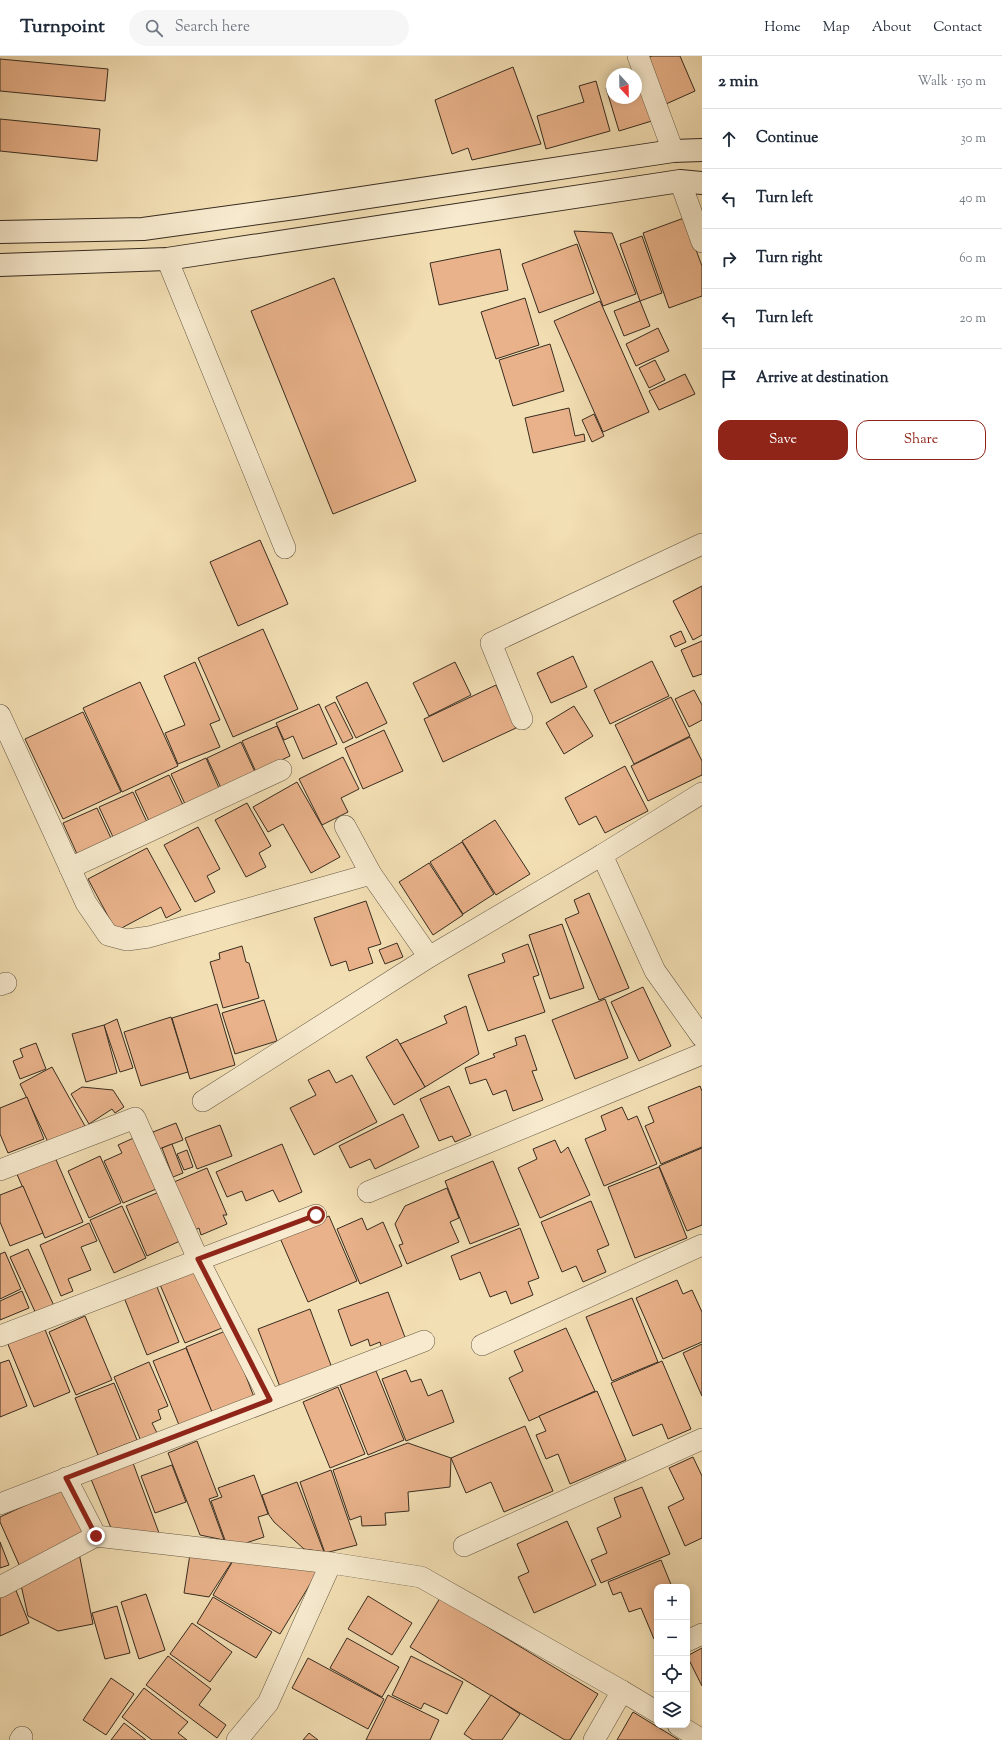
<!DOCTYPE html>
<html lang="en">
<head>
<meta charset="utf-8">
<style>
	:root { --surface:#fff; --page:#f6f6f7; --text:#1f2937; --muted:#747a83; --line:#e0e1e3; --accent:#8f2418 }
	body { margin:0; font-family:"Sorts Mill Goudy",serif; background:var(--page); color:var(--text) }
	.controls { position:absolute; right:12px; bottom:12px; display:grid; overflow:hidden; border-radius:8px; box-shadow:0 2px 10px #0003 }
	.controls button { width:36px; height:36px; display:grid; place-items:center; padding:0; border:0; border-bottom:1px solid var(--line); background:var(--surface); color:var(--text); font:20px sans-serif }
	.compass { position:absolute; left:606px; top:12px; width:36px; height:36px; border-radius:50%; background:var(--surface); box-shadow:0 2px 10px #0003; rotate:158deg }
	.stop { position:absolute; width:12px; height:12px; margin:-9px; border:3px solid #8f2418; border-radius:50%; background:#fff }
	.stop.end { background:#8f2418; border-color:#fff; box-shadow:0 1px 4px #0008 }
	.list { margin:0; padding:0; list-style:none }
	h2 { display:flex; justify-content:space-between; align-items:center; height:52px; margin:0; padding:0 16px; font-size:17px }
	h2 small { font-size:13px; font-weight:400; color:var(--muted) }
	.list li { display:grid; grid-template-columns:26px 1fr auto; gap:12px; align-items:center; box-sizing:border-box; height:60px; padding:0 16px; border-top:1px solid var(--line) }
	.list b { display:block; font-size:15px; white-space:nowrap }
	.list em { font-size:13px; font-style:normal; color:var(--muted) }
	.actions { display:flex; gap:8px; padding:12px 16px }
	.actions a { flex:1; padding:9px 0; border:1px solid var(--accent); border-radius:12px; text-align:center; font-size:14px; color:var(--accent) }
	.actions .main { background:var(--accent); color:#fff }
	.icon { flex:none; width:22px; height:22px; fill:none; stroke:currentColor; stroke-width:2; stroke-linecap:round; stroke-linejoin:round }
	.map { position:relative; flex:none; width:702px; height:1684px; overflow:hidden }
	header { display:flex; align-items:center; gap:24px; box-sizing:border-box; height:56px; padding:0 20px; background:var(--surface); border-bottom:1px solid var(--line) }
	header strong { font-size:19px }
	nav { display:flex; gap:22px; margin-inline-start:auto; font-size:14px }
	.search { width:280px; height:36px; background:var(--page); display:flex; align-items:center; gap:10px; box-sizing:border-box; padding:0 14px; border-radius:22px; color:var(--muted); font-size:15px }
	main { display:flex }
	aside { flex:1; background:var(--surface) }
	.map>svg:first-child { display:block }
	.building { fill:#e9b28a; stroke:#372c20 }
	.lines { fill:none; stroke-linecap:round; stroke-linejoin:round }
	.street-casing { stroke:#665945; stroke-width:22 }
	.secondary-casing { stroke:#372c20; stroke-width:24 }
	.street { stroke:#f7eace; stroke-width:21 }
	.secondary { stroke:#f7eace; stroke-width:22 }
	.route { stroke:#8f2418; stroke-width:5 }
</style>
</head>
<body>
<header>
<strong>Turnpoint</strong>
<div class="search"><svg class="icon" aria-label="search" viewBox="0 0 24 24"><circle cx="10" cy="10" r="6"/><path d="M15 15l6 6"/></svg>Search here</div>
<nav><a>Home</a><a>Map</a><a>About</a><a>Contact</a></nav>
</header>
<main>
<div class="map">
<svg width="702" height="1684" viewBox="0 0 702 1684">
	<rect width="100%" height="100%" fill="#f3dfb4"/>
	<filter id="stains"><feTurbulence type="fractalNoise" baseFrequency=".005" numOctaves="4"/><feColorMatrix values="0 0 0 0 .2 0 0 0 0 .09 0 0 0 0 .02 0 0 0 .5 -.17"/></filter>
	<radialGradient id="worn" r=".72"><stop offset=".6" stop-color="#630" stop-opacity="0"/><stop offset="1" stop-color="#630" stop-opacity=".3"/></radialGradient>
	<!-- building -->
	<g class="building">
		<polygon points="652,0 680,0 695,35 666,48 647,2"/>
		<polygon points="0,3 108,13 105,45 0,35"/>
		<polygon points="513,11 541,88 472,104 468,92 452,98 435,44"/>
		<polygon points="636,22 655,64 619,75 606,32 612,30 612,42 636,42"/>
		<polygon points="596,25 610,75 546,93 537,60 584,46 579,30"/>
		<polygon points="0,63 100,73 97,105 0,95"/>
		<polygon points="684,162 702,210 702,240 669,252 643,177"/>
		<polygon points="574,175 612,177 636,238 603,250"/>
		<polygon points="642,180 662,237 640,245 620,188"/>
		<polygon points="577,188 594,237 539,257 522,208"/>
		<polygon points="500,193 508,234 439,249 430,207"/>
		<polygon points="334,222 416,425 333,458 251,255"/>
		<polygon points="525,242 539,289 496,303 481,256"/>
		<polygon points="600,245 649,356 603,376 554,265"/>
		<polygon points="640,245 650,270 624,280 614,255"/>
		<polygon points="658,272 669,295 636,310 626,288"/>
		<polygon points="550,288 564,335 513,350 499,304"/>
		<polygon points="655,304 665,324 649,332 639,312"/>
		<polygon points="685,318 695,338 659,354 649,335"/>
		<polygon points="569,352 575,380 584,378 585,385 533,397 525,362"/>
		<polygon points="594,358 604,380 592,386 582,364"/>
		<polygon points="260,484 288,548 238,570 210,506"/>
		<polygon points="702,530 702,579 693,584 673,545"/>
		<polygon points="263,573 298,653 233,681 198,602"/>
		<polygon points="681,575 686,586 675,591 670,580"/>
		<polygon points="702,585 702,618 693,621 681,594"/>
		<polygon points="573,600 587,631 551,647 537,617"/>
		<polygon points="652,605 669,640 610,668 594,634"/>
		<polygon points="195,606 220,664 210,668 220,691 178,708 165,677 185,669 164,620"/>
		<polygon points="455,606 471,639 429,660 413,627"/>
		<polygon points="140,626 178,710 122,736 83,652"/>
		<polygon points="367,626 387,667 356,682 336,641"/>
		<polygon points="496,629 516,672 443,706 424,663"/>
		<polygon points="694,634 702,649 702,664 689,671 675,643"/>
		<polygon points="671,641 690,680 634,708 615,669"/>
		<polygon points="335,646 353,682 343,687 325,651"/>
		<polygon points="319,648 337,688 303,703 293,680 284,684 276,667"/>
		<polygon points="574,650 593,680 564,698 546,667"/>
		<polygon points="83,656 121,736 63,763 25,683"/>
		<polygon points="277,670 290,700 256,716 242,685"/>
		<polygon points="384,674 403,715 363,733 345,692"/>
		<polygon points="690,681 702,705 702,719 648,745 631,710"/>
		<polygon points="241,686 255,716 221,732 207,702"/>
		<polygon points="343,701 359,733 341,742 348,756 322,769 299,723"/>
		<polygon points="206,702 219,732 185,748 171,718"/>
		<polygon points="625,710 648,755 605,777 596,760 579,769 565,742"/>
		<polygon points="169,719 183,749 149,765 135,735"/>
		<polygon points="297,726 340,801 311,817 283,768 268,776 253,751"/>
		<polygon points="133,736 147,766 113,781 99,751"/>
		<polygon points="247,747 271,790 259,797 266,811 246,821 215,764"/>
		<polygon points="97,752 111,782 77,798 63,767"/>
		<polygon points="495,764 530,818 496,839 462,785"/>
		<polygon points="198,771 220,813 207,820 215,836 195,846 164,789"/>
		<polygon points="462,786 494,838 463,858 430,806"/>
		<polygon points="147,792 181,854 166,862 161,851 116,875 88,823"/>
		<polygon points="429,807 463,859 433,879 399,826"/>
		<polygon points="589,837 629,932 599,944 565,863 579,857 574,844"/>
		<polygon points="366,845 381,888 368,892 373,907 349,915 346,905 331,910 314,862"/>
		<polygon points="562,868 584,932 550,943 529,879"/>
		<polygon points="397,887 403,901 385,908 379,894"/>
		<polygon points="528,888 539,919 533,921 545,956 488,975 468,919 505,906 502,898"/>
		<polygon points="242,890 246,906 249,907 259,942 223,952 210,906 220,903 219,897"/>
		<polygon points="643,931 671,990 639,1005 611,946"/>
		<polygon points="605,943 628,1002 575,1023 552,964"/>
		<polygon points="264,944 277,985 235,998 222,957"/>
		<polygon points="217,948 235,1009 190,1023 172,962"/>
		<polygon points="466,950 479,998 425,1031 400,988 447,967 444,960"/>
		<polygon points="171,961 188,1016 141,1030 124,976"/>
		<polygon points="117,963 133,1012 120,1016 104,969"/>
		<polygon points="104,969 117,1017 86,1026 72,978"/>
		<polygon points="525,979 537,1014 532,1015 543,1044 513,1055 506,1034 493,1039 486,1023 470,1028 465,1012 495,1001 493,998 517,989 515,982"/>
		<polygon points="397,983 425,1031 394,1049 366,1001"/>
		<polygon points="36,987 46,1013 20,1023 13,1005 23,1001 20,993"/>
		<polygon points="52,1011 85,1070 48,1086 20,1028"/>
		<polygon points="329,1014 336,1027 352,1019 377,1066 314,1099 290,1052 316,1039 308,1024"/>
		<polygon points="449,1030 471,1079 455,1086 452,1080 439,1085 420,1043"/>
		<polygon points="700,1030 702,1035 702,1091 661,1108 645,1070 654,1066 648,1051"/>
		<polygon points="82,1031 113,1034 124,1051 115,1057 112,1053 89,1068 71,1038"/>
		<polygon points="27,1041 44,1083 8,1097 0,1078 0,1052"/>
		<polygon points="622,1051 628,1064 637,1060 657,1108 604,1130 585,1083 606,1074 601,1060"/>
		<polygon points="403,1058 419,1091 375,1113 370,1103 350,1112 339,1090"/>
		<polygon points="176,1067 183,1084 159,1093 153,1076"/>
		<polygon points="220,1069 232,1100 197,1113 185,1082"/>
		<polygon points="138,1080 161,1131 123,1147 104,1105 122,1097 118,1089"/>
		<polygon points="555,1084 561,1097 568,1091 590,1139 540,1162 518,1112 537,1103 533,1093"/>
		<polygon points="172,1088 183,1117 173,1121 162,1092"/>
		<polygon points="282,1088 302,1136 279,1146 273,1134 246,1145 242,1135 227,1141 216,1116"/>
		<polygon points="702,1092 702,1169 687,1175 659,1110"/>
		<polygon points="187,1094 193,1111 184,1114 177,1098"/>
		<polygon points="54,1099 83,1166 45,1182 16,1116"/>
		<polygon points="100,1100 121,1147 89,1162 68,1115"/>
		<polygon points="493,1105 519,1169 470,1188 445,1125"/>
		<polygon points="659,1111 687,1182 635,1202 608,1131"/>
		<polygon points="207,1112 227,1159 223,1159 227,1168 201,1179 199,1172 195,1174 174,1126"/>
		<polygon points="23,1130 43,1177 10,1190 0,1166 0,1139"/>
		<polygon points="447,1132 459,1162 450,1166 459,1186 407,1208 399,1189 403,1188 395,1168 405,1150"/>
		<polygon points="159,1136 180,1185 147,1200 126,1150"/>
		<polygon points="591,1145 609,1189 597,1194 606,1216 583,1226 576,1210 562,1216 541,1166"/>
		<polygon points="122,1150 146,1202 114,1217 90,1164"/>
		<polygon points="329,1160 357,1225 308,1246 280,1182"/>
		<polygon points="362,1162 367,1174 383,1166 402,1210 360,1228 337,1173"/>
		<polygon points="89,1167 97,1185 81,1191 91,1214 68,1223 73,1235 61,1240 40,1189"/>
		<polygon points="520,1172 539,1222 528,1226 533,1239 511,1248 506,1235 490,1241 480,1216 460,1224 451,1200"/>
		<polygon points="28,1193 55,1252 37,1260 10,1201"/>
		<polygon points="5,1196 21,1233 0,1243 0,1198"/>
		<polygon points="195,1209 222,1272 185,1287 158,1224"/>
		<polygon points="677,1224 683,1238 692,1234 702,1256 702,1286 663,1303 636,1242"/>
		<polygon points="155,1226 179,1286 147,1299 123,1239"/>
		<polygon points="22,1235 29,1252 0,1264 0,1245"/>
		<polygon points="388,1236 406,1284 382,1293 380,1286 370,1290 368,1283 351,1290 338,1254"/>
		<polygon points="632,1242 658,1306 612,1325 586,1261"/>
		<polygon points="310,1253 332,1312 280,1331 258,1273"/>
		<polygon points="85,1260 112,1324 76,1339 49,1276"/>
		<polygon points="44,1271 70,1336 34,1351 7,1286"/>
		<polygon points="566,1272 595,1335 529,1365 509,1322 523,1315 514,1295"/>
		<polygon points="228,1274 254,1341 212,1357 186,1291"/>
		<polygon points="702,1288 702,1340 683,1297"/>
		<polygon points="186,1292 212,1356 179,1369 153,1305"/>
		<polygon points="9,1304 27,1350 0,1361 0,1307"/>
		<polygon points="662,1305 691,1373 668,1383 662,1368 633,1380 611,1327"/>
		<polygon points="149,1306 168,1350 158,1354 161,1363 152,1367 158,1379 141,1385 114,1321"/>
		<polygon points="406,1314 411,1326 421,1323 428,1340 442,1334 454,1366 406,1385 382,1323"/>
		<polygon points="376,1315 404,1384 368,1399 340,1329"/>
		<polygon points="114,1327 137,1384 98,1399 75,1342"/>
		<polygon points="338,1331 365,1398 330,1412 303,1346"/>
		<polygon points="597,1335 626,1404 570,1428 558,1398 546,1403 536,1379 546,1375 539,1360"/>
		<polygon points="525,1370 553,1435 504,1456 491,1426 466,1437 451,1402"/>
		<polygon points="197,1385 218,1440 209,1443 224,1484 200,1479 168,1397"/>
		<polygon points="408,1387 451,1402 450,1431 408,1436 409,1455 385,1457 386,1469 362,1470 361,1460 350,1464 333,1414"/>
		<polygon points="693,1401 702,1420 702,1482 685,1490 668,1451 684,1443 669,1412"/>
		<polygon points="133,1407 159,1477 111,1472 91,1423"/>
		<polygon points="172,1409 186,1446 155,1457 141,1420"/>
		<polygon points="331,1414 357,1489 325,1497 300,1426"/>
		<polygon points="254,1419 268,1458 258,1461 264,1481 243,1488 226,1487 211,1445 222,1441 218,1432"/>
		<polygon points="297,1426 324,1496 304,1493 274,1466 269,1459 262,1439"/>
		<polygon points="642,1431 670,1498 601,1527 591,1504 607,1497 597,1472 621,1461 614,1442"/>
		<polygon points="63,1432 86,1483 21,1513 0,1466 0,1461"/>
		<polygon points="567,1465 596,1529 534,1557 518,1521 529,1516 517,1488"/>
		<polygon points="0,1486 9,1509 0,1512"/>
		<polygon points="79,1497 93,1568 58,1575 28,1560 21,1529"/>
		<polygon points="190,1498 233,1504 209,1541 184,1537"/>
		<polygon points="234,1503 318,1515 280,1578 213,1539"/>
		<polygon points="661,1504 672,1531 657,1531 657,1581 654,1583 641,1552 629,1556 621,1536 613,1539 608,1526"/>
		<polygon points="15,1532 29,1567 0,1580 0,1539"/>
		<polygon points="146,1538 165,1594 139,1603 121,1546"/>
		<polygon points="368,1540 412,1567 392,1599 348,1573"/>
		<polygon points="213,1541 272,1576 256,1602 197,1567"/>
		<polygon points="440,1542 598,1638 570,1684 565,1684 410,1591"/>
		<polygon points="117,1550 130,1597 105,1603 92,1557"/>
		<polygon points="192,1567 232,1596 210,1626 170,1598"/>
		<polygon points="347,1582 399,1611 382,1641 330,1612"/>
		<polygon points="702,1592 702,1630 687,1600"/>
		<polygon points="168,1600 211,1633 199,1649 226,1669 217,1682 146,1629"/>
		<polygon points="411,1600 463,1626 447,1658 424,1647 421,1653 392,1639"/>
		<polygon points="308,1602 384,1643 368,1673 292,1632"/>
		<polygon points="111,1622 134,1638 106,1679 83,1664"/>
		<polygon points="144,1632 188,1666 178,1677 187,1684 152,1684 122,1661"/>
		<polygon points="388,1639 439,1664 430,1684 366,1684"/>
		<polygon points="491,1639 520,1658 502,1684 473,1684 464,1678"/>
		<polygon points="633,1656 679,1684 617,1684"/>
		<polygon points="124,1667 146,1684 111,1684"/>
		<polygon points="309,1677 318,1684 303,1684"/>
	</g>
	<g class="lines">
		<defs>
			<g id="street">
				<polyline points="638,0 673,95"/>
				<polyline points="680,125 702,186"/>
				<polyline points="167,203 285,492"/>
				<polyline points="0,659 86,847 108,879 127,884 149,881 371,818 429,901"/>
				<polyline points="522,663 491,587 702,488"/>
				<polyline points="345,770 371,818"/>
				<polyline points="602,799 655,915 702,981"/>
				<polyline points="70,812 281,714"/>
				<polyline points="0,929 6,927"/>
				<polyline points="203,1045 429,901 602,799 702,737"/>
				<polyline points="0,1114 135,1062 198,1203 270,1344"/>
				<polyline points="368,1136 702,998"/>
				<polyline points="0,1280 316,1159"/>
				<polyline points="482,1289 702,1189"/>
				<polyline points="66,1422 96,1480 331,1507 421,1521 622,1635 657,1656"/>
				<polyline points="0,1448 424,1285"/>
				<polyline points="464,1490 702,1383"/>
				<polyline points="0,1531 96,1480"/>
				<polyline points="687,1585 702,1578"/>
				<polyline points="678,1669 702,1684"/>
				<polyline points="20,1684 22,1681"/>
				<polyline points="237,1684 268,1647 331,1507"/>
				<polyline points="594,1684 622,1635"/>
			</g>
			<g id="secondary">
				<polyline points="0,176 143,173 302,151 673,95 702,94"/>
				<polyline points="0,209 167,203 680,125 702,127"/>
			</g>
		</defs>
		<!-- street casing -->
		<use href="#street" class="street-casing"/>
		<!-- secondary casing -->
		<use href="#secondary" class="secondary-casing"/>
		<!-- street -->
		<use href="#street" class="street"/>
		<!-- secondary -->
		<use href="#secondary" class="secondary"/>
	</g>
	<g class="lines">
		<!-- route -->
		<polyline class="route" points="96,1480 66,1422 270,1344 198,1203 316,1159"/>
	</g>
	<rect width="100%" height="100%" filter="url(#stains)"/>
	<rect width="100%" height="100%" fill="url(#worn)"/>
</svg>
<div class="controls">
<button>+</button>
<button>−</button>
<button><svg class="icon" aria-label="locate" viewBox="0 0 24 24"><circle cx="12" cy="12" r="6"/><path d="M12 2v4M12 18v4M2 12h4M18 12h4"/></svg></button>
<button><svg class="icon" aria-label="layers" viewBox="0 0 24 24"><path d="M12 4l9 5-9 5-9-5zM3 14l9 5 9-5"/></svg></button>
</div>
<svg class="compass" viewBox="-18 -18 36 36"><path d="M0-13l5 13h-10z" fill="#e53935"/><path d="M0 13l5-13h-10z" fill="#747a83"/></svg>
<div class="stop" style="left:316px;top:1159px"></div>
<div class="stop end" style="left:96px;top:1480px"></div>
</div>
<aside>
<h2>2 min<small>Walk · 150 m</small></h2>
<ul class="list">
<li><svg class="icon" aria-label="ahead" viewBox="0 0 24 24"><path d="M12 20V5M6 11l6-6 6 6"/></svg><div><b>Continue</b></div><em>30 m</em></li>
<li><svg class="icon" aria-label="left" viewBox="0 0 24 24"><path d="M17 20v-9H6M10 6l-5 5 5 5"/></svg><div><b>Turn left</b></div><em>40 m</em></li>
<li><svg class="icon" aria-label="right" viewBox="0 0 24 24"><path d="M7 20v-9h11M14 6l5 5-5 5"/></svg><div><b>Turn right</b></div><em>60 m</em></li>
<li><svg class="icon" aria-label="left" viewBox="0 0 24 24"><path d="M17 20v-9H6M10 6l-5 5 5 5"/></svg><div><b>Turn left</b></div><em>20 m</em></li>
<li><svg class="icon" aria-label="arrive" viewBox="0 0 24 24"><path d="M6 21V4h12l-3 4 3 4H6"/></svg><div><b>Arrive at destination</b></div></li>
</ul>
<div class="actions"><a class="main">Save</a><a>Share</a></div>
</aside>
</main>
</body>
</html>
